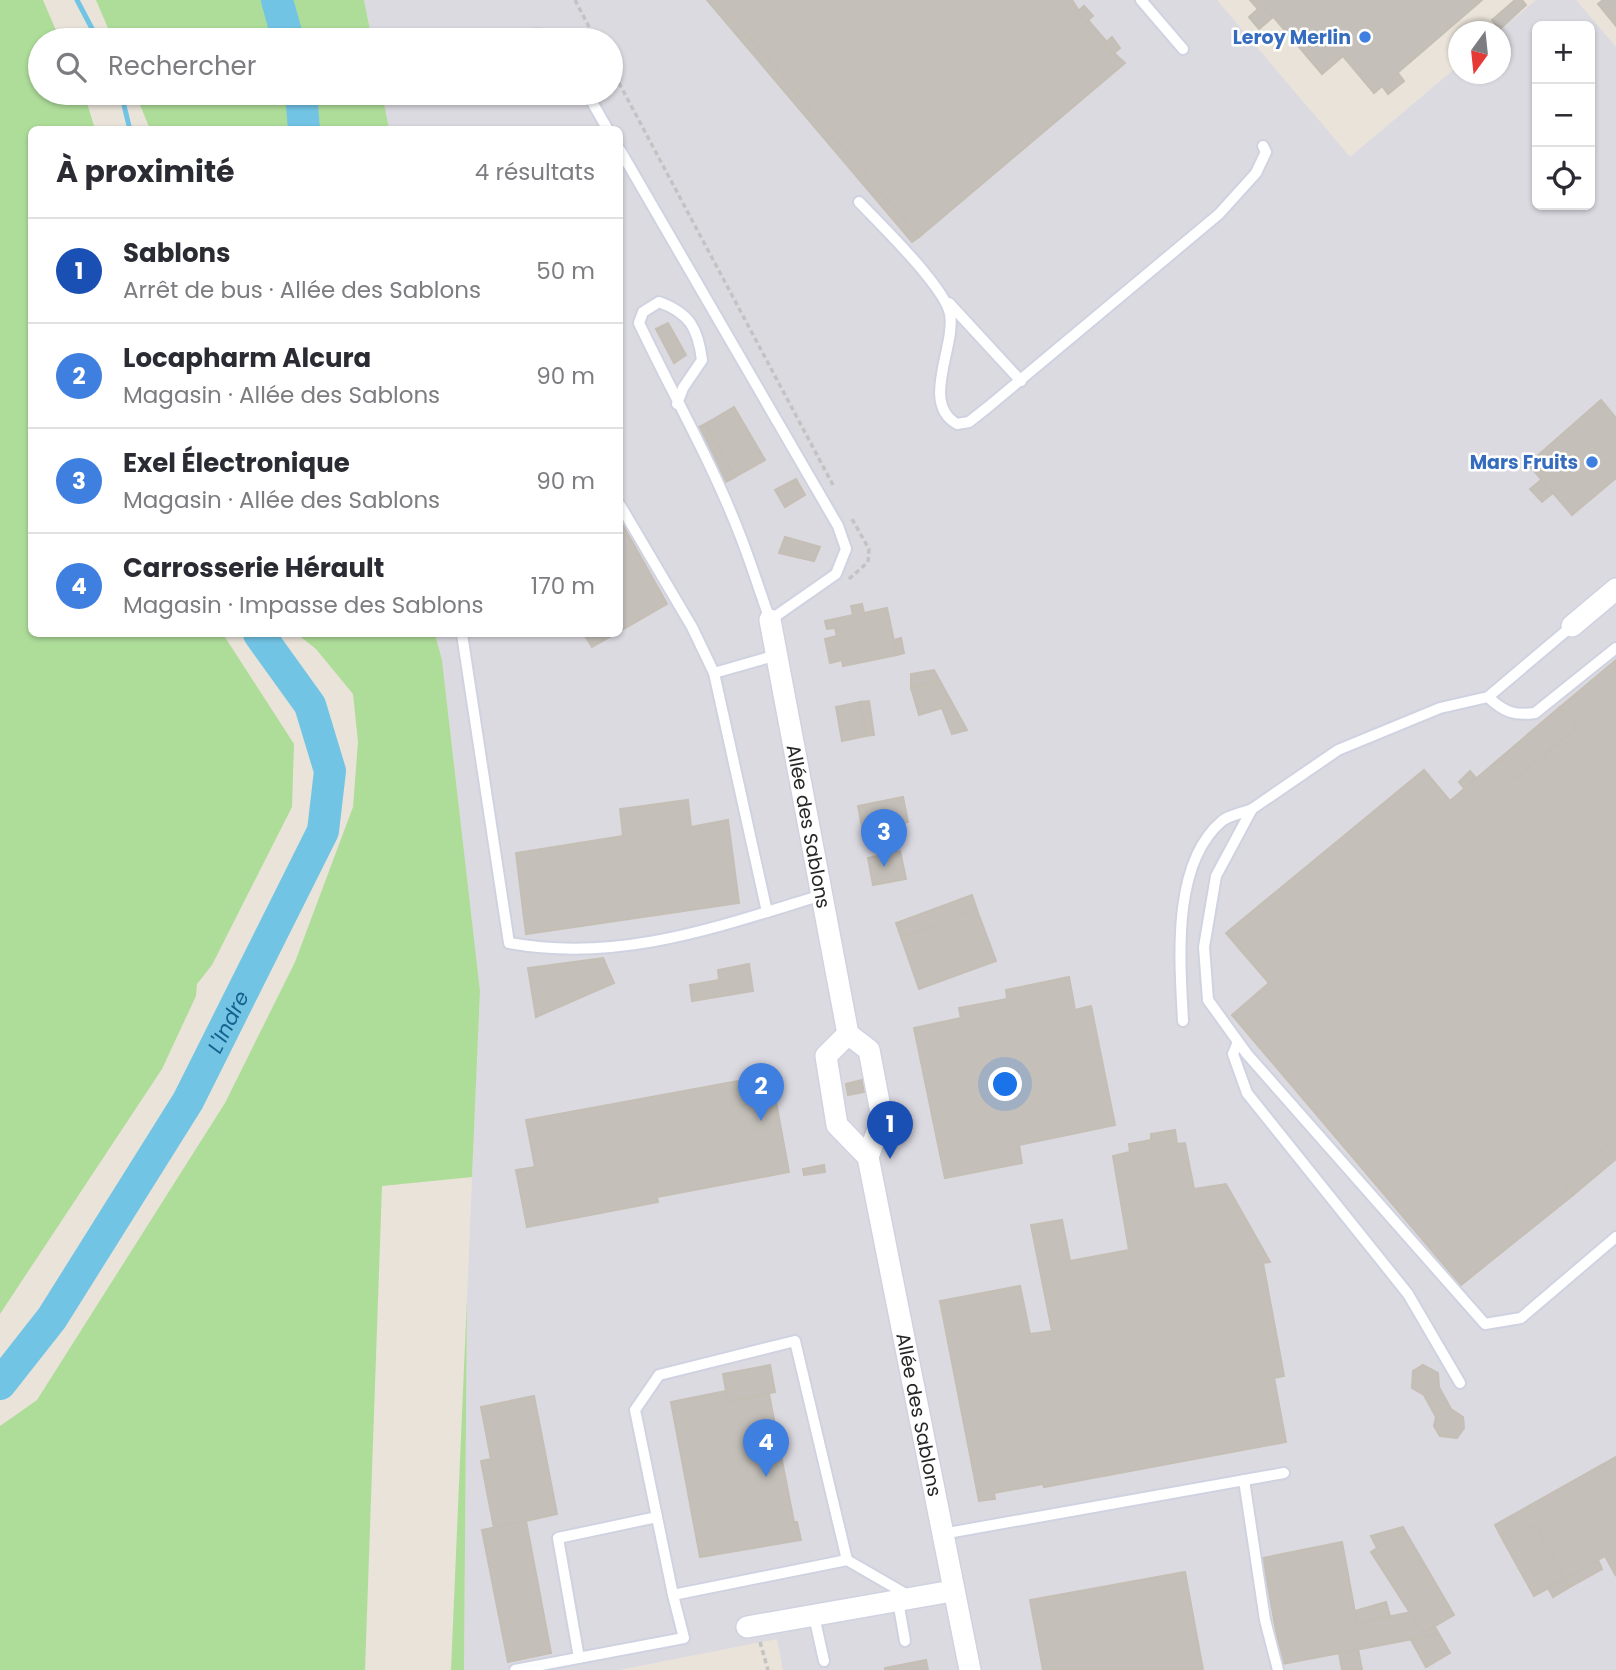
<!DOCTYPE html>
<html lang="fr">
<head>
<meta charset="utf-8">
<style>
	:root { --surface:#fff; --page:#f2f2f3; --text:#2b2b33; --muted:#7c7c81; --line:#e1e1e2; --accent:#425eed }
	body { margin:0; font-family:Poppins,sans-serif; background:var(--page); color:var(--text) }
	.controls { position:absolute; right:21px; top:21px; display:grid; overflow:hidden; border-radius:10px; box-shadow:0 2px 5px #0004 }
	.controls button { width:63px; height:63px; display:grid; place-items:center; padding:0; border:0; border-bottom:2px solid var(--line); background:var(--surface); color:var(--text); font:35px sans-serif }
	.compass { position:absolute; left:1448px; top:21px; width:63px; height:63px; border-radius:50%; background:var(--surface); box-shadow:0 2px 5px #0004; rotate:195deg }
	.you { position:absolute; left:1006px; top:1085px; width:24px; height:24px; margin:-18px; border:5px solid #fff; border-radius:50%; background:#1a73e8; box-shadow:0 0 0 10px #1a73e833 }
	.badge { display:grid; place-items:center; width:46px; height:46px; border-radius:50%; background:var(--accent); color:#fff; font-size:23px; font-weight:700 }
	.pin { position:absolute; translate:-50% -58px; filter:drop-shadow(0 2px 4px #0008) }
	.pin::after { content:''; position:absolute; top:37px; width:24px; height:21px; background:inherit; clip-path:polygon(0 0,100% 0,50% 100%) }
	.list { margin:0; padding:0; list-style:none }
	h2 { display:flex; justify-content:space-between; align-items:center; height:91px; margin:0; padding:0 28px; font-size:30px }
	h2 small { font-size:23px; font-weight:400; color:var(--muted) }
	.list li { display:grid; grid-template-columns:46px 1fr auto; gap:21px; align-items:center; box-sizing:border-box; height:105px; padding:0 28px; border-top:2px solid var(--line) }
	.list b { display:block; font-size:26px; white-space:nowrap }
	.list p { margin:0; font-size:23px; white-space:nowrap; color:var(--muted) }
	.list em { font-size:23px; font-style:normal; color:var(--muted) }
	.icon { flex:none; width:38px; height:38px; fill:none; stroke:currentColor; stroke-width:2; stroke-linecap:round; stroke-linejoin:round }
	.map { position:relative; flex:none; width:1616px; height:1670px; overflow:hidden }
	.search { position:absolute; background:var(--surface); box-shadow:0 2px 5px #0004; left:28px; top:28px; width:595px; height:77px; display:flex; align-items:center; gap:18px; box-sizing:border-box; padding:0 24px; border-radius:38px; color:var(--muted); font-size:26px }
	.panel { position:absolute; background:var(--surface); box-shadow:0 2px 5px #0004; left:28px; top:126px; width:595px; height:511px; border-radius:10px }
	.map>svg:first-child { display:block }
	.industrial { fill:#dcdae1; fill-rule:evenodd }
	.green { fill:#aedd99 }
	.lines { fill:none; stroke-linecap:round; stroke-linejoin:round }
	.stream { stroke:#72c4e5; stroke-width:5 }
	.river { stroke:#72c4e5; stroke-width:32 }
	.building { fill:#c4bfb9; stroke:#c4beb4; stroke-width:2 }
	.lane-casing { stroke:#cfd2e0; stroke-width:14 }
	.street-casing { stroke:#cfd2e0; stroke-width:24 }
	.path { stroke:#c3c3c3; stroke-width:3.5; stroke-dasharray:5 3.5; stroke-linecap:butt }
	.lane { stroke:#fff; stroke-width:10 }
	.street { stroke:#fff; stroke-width:21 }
	.shop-dot { fill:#3f7fe0; stroke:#fff; stroke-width:2.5 }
	.labels { text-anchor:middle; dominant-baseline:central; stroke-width:5; stroke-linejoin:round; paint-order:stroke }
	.shop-label { font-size:19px; font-weight:bold; fill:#366cbe; stroke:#fff; text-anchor:end }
	.street-label { font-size:19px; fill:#272727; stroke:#fff }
	.water-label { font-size:21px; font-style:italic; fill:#16618d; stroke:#fff }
</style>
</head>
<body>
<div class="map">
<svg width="1616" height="1670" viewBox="0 0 1616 1670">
	<rect width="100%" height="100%" fill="#e9e3d9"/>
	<!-- industrial -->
	<path class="industrial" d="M364 0H1217L1350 157 1458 66V74H1500L1499 31 1536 0H1576L1616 47V1670H783L777 1639 619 1670H464L467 1298 480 991 442 660 435 634H620V130L389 129 382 93H611V40H372ZM1537 26H1590V205H1537Z"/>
	<!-- green -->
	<g class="green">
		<polygon points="0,0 43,0 60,40 40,40 40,93 84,93 95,129 32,130 32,634 223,634 294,744 292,807 212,965 197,984 196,996 162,1069 0,1314"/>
		<polygon points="96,0 364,0 372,40 113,40"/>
		<polygon points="135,93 382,93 389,129 150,129"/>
		<polygon points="297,634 435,634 442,660 480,991 472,1177 382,1186 365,1670 0,1670 0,1426 37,1400 225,1103 295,962 353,807 358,742 353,694 316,649"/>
		<polygon points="467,1298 464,1670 451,1670"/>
	</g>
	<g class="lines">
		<!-- stream -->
		<g class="stream">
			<polyline points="77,0 98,40"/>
			<polyline points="121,93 130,130"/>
		</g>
		<!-- river -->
		<g class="river">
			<polyline points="277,0 288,40"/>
			<polyline points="301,93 304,130"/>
			<path id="s1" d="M0 1384 52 1318 188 1101 323 831 330 771 310 705 259 634"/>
		</g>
	</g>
	<!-- building -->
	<g class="building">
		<polygon points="707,0 718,0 919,237 912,242"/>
		<polygon points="718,0 1072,0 1086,22 1088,20 1107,42 1104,44 1125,63 919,237"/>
		<polygon points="1250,0 1259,0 1273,17 1259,29 1249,17 1258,9"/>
		<polygon points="1259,0 1482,0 1374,93 1343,56 1322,74"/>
		<polygon points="1515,0 1522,0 1526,5 1500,29 1492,20"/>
		<polygon points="1603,0 1616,0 1616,26 1598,4"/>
		<polygon points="1084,6 1093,16 1086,22 1077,12"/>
		<polygon points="1112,37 1120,48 1113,54 1104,44"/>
		<polygon points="1398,73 1404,81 1388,94 1382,86"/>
		<polygon points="668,323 686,355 674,363 656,329"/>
		<polygon points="1601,400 1616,418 1616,478 1572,515 1528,464"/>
		<polygon points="734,407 765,460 735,477 705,424"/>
		<polygon points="705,424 735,477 726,482 695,429"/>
		<polygon points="796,479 805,495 785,507 775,490"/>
		<polygon points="1541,480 1553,493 1542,502 1530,489"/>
		<polygon points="620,520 667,604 620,631"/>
		<polygon points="785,537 820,547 814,561 779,553"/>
		<polygon points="862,604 864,613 887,608 897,655 843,666 842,660 830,663 825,639 837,636 835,628 827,629 825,621 853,615 851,606"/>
		<polygon points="584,634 615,634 592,647"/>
		<polygon points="901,638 904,653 897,655 894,640"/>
		<polygon points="1616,660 1616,1138 1563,1183 1573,1195 1461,1285 1232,1015 1269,983 1226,933 1424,770 1450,801 1499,759 1516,779 1577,727 1560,707"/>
		<polygon points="934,670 940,681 911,688 911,674"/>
		<polygon points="940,681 967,730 952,734 942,708 919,715 911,688"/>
		<polygon points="869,701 874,735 866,736 860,702"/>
		<polygon points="860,702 866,736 842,741 836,707"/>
		<polygon points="1560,707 1577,727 1516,779 1499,759"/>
		<polygon points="1470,771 1476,778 1464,788 1459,782"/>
		<polygon points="903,797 908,822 863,832 858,806"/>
		<polygon points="688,800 691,827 728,820 739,903 526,934 516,853 623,836 620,809"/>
		<polygon points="900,851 906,879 873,885 868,858"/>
		<polygon points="972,895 977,910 901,937 896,923"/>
		<polygon points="977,910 996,961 919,989 901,937"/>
		<polygon points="603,958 614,983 536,1017 528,968"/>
		<polygon points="749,964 753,991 692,1001 690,985 719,980 718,970"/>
		<polygon points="1069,977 1075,1010 1091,1006 1115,1125 1019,1145 1022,1163 945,1178 914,1028 961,1018 959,1008 1007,999 1006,990"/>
		<polygon points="771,1075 789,1172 657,1197 658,1202 527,1227 516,1170 535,1167 526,1120"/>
		<polygon points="862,1080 864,1092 848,1095 846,1084"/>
		<polygon points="1175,1130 1177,1144 1185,1143 1194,1189 1226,1184 1270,1262 1263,1263 1284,1376 1274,1378 1286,1442 1044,1487 1043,1484 994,1493 995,1499 979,1501 940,1301 1020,1286 1030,1334 1052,1331 1031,1225 1062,1220 1070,1261 1129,1250 1113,1156 1130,1152 1129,1144 1151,1140 1151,1134"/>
		<polygon points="1616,1138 1616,1159 1573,1195 1563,1183"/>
		<polygon points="824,1165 825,1172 804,1175 803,1169"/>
		<polygon points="770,1365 775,1392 728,1402 723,1374"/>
		<polygon points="1423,1365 1438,1373 1439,1387 1451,1409 1463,1417 1464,1428 1457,1438 1440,1436 1434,1426 1436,1417 1424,1395 1412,1388 1413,1371"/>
		<polygon points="726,1391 728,1402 769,1394 794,1522 797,1522 801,1540 700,1557 671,1402"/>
		<polygon points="534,1396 557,1514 494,1528 481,1461 491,1459 481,1407"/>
		<polygon points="1616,1457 1616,1576 1605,1556 1565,1579 1535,1525 1504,1542 1495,1525"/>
		<polygon points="526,1521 551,1653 508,1662 482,1530"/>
		<polygon points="1535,1525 1565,1579 1534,1596 1504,1542"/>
		<polygon points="1403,1527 1405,1531 1377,1548 1371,1536"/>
		<polygon points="1405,1531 1454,1615 1423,1633 1371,1552"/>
		<polygon points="1342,1542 1357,1623 1411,1612 1423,1633 1435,1627 1439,1634 1282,1664 1263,1558"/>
		<polygon points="1598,1560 1602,1569 1570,1587 1565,1579"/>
		<polygon points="1185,1572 1203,1670 1043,1670 1030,1600"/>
		<polygon points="1565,1579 1570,1587 1553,1597 1548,1588"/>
		<polygon points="1386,1602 1390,1616 1357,1623 1355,1611"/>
		<polygon points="1439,1634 1450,1653 1426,1667 1411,1640"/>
		<polygon points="1358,1649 1362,1670 1342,1670 1339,1653"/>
		<polygon points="926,1660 928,1670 885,1670 885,1668"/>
	</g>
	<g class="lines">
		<defs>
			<g id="lane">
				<polyline points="1141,0 1183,49"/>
				<polyline points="515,40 537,34 556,40"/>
				<polyline points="587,93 608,130"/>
				<path d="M620 150 838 526 846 549 836 574 770 620C760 592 751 563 740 535 712 462 672 393 639 323L643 312 659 302C690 313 698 329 702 360L683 388 677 404"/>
				<path d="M859 202C880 224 945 287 950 314 956 347 920 403 957 424L969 422 988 407 1219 214 1256 173 1266 152 1263 146"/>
				<polyline points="949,303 1021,381"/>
				<polyline points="620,505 692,627 714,673 777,655"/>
				<polyline points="1572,626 1488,697 1440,708 1338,750 1252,809 1216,876 1204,947 1208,1000 1247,1054 1485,1324 1521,1318 1616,1237"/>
				<path d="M462 634 509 943C620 963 717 927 822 895"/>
				<polyline points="714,673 767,912"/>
				<path d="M1488 697C1504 712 1514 716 1535 713L1616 648"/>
				<path d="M1183 1021C1180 961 1171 864 1222 821 1229 815 1243 813 1252 809"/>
				<polyline points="1238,1042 1233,1054 1247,1093 1408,1294 1460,1383"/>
				<polyline points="1244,1480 1265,1620 1278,1670"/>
				<polyline points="942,1534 1284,1473"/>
				<polyline points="673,1595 635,1410 659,1375 795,1341 847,1560"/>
				<polyline points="898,1601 905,1641"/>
				<polyline points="814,1616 824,1661"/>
				<polyline points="579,1658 558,1538 657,1517"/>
				<polyline points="515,1670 684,1638 673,1595 847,1560 911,1597"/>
			</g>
			<g id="street">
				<path id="s2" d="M770 620 848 1034 869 1050 882 1118 868 1157 970 1670"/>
				<polyline points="1572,626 1616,589"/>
				<polyline points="848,1034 826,1056 837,1125 868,1157"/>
				<polyline points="747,1627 952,1591"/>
			</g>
		</defs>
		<!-- lane casing -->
		<use href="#lane" class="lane-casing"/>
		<!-- street casing -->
		<use href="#street" class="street-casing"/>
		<!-- path -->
		<g class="path">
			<polyline points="575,0 596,40"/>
			<polyline points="611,68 833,485"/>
			<polyline points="849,579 868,562 869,549 852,519"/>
			<polyline points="760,1642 768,1670"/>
		</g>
		<!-- lane -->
		<use href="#lane" class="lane"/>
		<!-- street -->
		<use href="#street" class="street"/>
	</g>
	<!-- markers -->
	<g class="shop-dot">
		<circle cx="1365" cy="37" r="7"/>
		<circle cx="1592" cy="462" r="7"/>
	</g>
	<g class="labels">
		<!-- shop labels -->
		<g class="shop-label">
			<text x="1351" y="37">Leroy Merlin</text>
			<text x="1578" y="462">Mars Fruits</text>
		</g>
		<!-- street labels -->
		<g class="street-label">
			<text stroke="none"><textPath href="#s2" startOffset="210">Allée des Sablons</textPath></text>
			<text stroke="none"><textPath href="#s2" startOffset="821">Allée des Sablons</textPath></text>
		</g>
		<!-- water labels -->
		<g class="water-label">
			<text stroke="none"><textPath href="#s1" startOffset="429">L'Indre</textPath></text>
		</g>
	</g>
</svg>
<div class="controls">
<button>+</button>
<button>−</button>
<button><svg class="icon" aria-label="locate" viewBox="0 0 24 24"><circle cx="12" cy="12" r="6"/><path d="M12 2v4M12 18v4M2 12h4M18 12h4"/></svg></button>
</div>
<svg class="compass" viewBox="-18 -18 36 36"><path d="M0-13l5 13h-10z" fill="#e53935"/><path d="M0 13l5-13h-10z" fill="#7c7c81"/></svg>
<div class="you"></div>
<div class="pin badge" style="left:890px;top:1159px;background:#1a4fb4">1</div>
<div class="pin badge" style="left:761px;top:1121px;background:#3f7fe0">2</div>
<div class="pin badge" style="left:884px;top:867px;background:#3f7fe0">3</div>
<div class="pin badge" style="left:766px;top:1477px;background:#3f7fe0">4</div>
<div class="search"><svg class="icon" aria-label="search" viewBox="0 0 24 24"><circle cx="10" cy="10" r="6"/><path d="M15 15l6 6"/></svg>Rechercher</div>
<section class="panel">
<h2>À proximité<small>4 résultats</small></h2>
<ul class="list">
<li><span class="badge" style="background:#1a4fb4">1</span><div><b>Sablons</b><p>Arrêt de bus · Allée des Sablons</p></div><em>50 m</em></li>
<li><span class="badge" style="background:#3f7fe0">2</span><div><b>Locapharm Alcura</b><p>Magasin · Allée des Sablons</p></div><em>90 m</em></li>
<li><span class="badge" style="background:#3f7fe0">3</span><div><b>Exel Électronique</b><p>Magasin · Allée des Sablons</p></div><em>90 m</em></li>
<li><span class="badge" style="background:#3f7fe0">4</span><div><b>Carrosserie Hérault</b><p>Magasin · Impasse des Sablons</p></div><em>170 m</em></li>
</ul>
</section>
</div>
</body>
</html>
